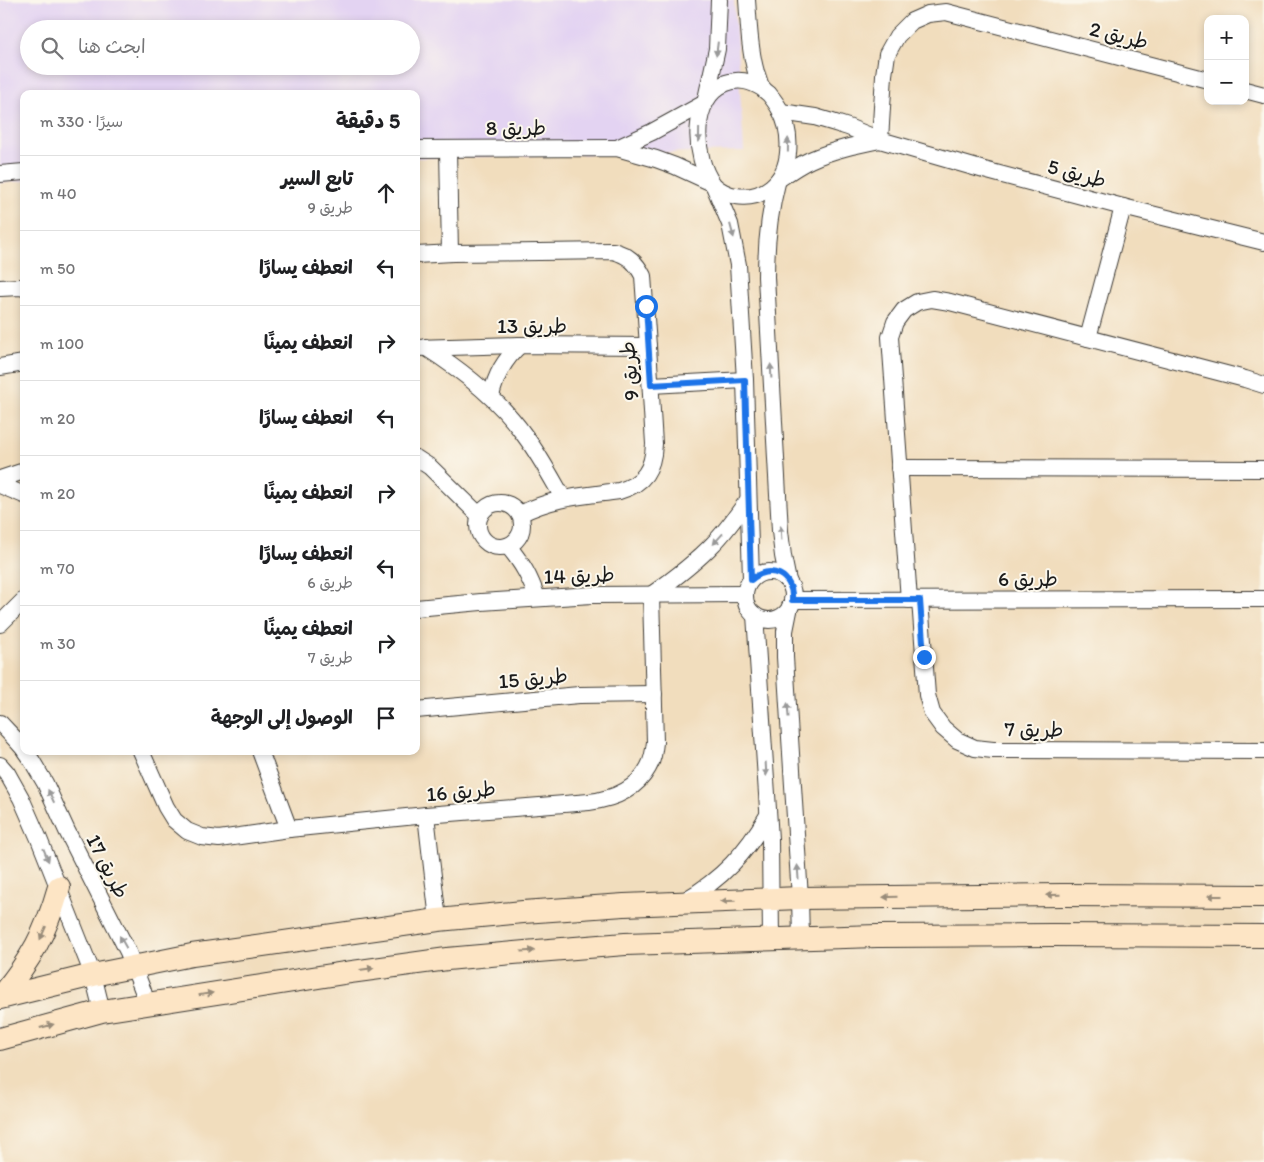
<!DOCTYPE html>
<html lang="ar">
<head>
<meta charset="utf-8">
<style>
	:root { --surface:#fff; --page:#f2f2f2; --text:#202124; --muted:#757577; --line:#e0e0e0 }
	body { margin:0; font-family:Itim,"Playpen Sans Arabic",sans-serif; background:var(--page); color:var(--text); direction:rtl }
	.controls { position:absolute; right:15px; top:15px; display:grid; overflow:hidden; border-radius:10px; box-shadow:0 2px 8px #0003 }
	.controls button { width:45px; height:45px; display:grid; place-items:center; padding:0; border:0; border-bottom:1px solid var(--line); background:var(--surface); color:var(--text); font:25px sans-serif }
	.stop { position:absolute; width:15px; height:15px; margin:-11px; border:4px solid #1a73e8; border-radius:50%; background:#fff }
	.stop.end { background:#1a73e8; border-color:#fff; box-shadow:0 1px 5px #0008 }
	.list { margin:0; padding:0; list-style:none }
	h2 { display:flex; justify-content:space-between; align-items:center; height:65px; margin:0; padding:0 20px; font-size:21px }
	h2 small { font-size:16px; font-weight:400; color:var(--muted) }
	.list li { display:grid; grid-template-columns:32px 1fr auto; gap:15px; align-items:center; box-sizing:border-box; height:75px; padding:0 20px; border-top:1px solid var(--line) }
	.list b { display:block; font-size:19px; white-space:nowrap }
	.list p { margin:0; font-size:16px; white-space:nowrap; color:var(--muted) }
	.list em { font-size:16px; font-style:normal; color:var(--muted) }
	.icon { flex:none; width:28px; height:28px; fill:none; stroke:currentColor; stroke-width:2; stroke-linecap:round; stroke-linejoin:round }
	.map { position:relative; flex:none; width:1264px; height:1162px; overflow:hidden; direction:ltr }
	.search { position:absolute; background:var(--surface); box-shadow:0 2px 8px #0003; left:20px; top:20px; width:400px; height:55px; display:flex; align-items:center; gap:12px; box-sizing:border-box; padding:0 18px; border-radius:28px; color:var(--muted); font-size:19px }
	.panel { position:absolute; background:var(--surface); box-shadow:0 2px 8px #0003; left:20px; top:90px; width:400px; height:665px; border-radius:10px; direction:rtl }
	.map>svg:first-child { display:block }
	.built { fill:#e3d3f2; fill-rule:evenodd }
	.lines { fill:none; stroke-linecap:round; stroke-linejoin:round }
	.street-casing { stroke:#3c3934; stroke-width:18 }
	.secondary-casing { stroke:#3c3934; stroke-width:24 }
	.street { stroke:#fff; stroke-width:16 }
	.secondary { stroke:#fde5c5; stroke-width:22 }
	.oneway { fill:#999 }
	.oneway2 { fill:#988b79 }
	.route { stroke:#1a73e8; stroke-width:6 }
	.labels { text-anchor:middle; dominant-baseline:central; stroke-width:4; stroke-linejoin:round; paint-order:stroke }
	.street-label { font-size:21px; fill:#1c1c1c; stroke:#fbf7ec }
</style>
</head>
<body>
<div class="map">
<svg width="1264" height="1162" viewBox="0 0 1264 1162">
	<rect width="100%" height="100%" fill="#fbf7ec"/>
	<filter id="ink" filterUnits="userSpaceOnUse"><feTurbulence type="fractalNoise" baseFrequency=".02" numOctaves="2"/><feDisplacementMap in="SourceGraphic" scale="10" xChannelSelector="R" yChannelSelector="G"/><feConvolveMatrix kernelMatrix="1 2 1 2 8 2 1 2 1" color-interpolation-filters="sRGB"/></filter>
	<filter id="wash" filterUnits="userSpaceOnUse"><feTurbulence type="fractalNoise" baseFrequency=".0096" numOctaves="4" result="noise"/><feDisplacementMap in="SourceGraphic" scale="20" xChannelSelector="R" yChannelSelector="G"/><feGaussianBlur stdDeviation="1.12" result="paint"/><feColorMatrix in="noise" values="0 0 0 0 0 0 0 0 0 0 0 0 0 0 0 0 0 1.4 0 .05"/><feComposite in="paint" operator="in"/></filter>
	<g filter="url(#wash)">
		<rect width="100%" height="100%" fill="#f1ddbd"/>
		<!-- built -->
		<path class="built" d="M0 0H734L744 151 416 158V94H24V181L0 183ZM29 29H411V66H29Z"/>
	</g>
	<g filter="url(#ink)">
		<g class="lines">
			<defs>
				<g id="street">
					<path d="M747 0C749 24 749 48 756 72 758 76 759 82 761 86 763 89 766 92 769 94 773 99 777 104 780 110 792 132 793 170 771 187 761 195 749 198 736 196 728 195 718 190 713 184 693 158 690 97 726 83 739 78 750 81 762 88"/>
					<polyline points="1245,90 1264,95"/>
					<polyline points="706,99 717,49 719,0"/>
					<polyline points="781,112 815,117 832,122 848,127 880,140 984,170 1123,207 1264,242"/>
					<polyline points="880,140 884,75 887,54 897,36 912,21 928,14 946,12 1208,80"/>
					<polyline points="617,148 652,132 705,103"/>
					<polyline points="416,149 617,148 656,159 675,166 712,183"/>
					<polyline points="448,149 450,253"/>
					<polyline points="0,174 24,172"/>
					<path d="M779 179C789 172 799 165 810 160 832 150 856 145 880 140"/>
					<path d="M777 183C769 214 766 245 766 277L780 531 783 556 788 581"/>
					<polyline points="714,186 730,224 738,265 745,380 751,579"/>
					<path d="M416 255 453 253 613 251C628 255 636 262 643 276L648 346 654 444C653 469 644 484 619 491 583 496 553 497 520 514"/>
					<polyline points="0,288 20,287 24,288"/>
					<polyline points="1088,338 1123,207"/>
					<path d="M425 347C463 371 499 399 525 436 540 456 551 477 563 498"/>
					<polyline points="416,348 520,345 648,346"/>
					<polyline points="0,367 24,363"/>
					<polyline points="651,385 745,380"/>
					<path d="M491 396C496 375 504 360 520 345"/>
					<polyline points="416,458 430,467 480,516"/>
					<polyline points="899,468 1264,469"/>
					<polyline points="0,479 24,471"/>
					<polyline points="0,485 24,495"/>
					<circle cx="500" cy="525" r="22"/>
					<path d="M508 546C522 563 530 577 537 598"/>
					<circle cx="769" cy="596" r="24"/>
					<polyline points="792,600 1264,599"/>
					<polyline points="909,600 890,337 895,322 904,310 917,302 932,299 950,302 1245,379 1264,385"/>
					<polyline points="920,600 927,695 932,713 943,728 957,740 975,748 993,750 1264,751"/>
					<polyline points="790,606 785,631 785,657 800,898 801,938"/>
					<polyline points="416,608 481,602 592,595 745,594"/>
					<polyline points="755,615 770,839 771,940"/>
					<polyline points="0,624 24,600"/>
					<polyline points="416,710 579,695 654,694"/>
					<polyline points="0,723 17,741 24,749"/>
					<polyline points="25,751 32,761 45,783 67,831 128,952 143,991 146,1003"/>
					<path d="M141 751 166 807 174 820 187 831 202 837 219 839 289 829 426 815 589 802C613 799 636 790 648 768 653 760 654 751 655 742L651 595C674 579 695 563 714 543 727 530 737 515 748 500"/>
					<polyline points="260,751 289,829"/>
					<polyline points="0,765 7,773 21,798 39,839 93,975 102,1011"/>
					<polyline points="426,815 438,920"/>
					<path d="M684 901C722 879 746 853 768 815"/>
				</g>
				<g id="secondary">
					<path d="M0 997C31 960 46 933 59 887"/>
					<polyline points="0,998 93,975 192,955 438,920 523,912 624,905 800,898 1063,895 1264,896"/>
					<polyline points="0,1039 102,1011 344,973 447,959 525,952 625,944 877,936 1053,935 1264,936"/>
				</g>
			</defs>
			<!-- street casing -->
			<use href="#street" class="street-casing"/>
			<!-- secondary casing -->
			<use href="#secondary" class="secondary-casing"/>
			<!-- street -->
			<use href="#street" class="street"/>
			<!-- secondary -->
			<use href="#secondary" class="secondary"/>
		</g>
		<!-- one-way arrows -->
		<defs><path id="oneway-solid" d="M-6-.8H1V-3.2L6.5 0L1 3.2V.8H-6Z" transform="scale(1.25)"/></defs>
		<g class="oneway">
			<use href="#oneway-solid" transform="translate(717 49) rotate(97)"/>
			<use href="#oneway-solid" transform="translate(699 135) rotate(91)"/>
			<use href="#oneway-solid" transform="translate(788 145) rotate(-89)"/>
			<use href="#oneway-solid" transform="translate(732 231) rotate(75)"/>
			<use href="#oneway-solid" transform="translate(771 371) rotate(-93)"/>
			<use href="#oneway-solid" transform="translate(781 533) rotate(-93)"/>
			<use href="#oneway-solid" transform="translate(718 539) rotate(132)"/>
			<use href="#oneway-solid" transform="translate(788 710) rotate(-94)"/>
			<use href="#oneway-solid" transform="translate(766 769) rotate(87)"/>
			<use href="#oneway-solid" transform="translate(51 796) rotate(-115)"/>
			<use href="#oneway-solid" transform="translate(46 855) rotate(68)"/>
			<use href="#oneway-solid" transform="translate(798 872) rotate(-94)"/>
			<use href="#oneway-solid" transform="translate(123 942) rotate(-119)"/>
		</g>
		<g class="oneway2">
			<use href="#oneway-solid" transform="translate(1053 895) rotate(179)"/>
			<use href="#oneway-solid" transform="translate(1215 896) rotate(-180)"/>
			<use href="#oneway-solid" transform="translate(890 897) rotate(179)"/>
			<use href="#oneway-solid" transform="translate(728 901) rotate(178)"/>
			<use href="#oneway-solid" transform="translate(43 933) rotate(114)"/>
			<use href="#oneway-solid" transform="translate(528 951) rotate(-4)"/>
			<use href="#oneway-solid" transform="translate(367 969) rotate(-8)"/>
			<use href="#oneway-solid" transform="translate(206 994) rotate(-9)"/>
			<use href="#oneway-solid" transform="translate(47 1026) rotate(-15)"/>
		</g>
	</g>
	<g class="lines" filter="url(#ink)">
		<!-- route -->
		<path class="route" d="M646 306 651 385 745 380 751 580C770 563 794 575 792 600H920L924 657"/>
	</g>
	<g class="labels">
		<!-- street labels -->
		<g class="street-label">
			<text transform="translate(1119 35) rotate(14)">طريق 2</text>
			<text x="516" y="127">طريق 8</text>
			<text transform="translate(1077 173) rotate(15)">طريق 5</text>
			<text x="532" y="325">طريق 13</text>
			<text transform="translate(629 371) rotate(-94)">طريق 9</text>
			<text transform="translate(579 575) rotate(-2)">طريق 14</text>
			<text x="1028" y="578">طريق 6</text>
			<text transform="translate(533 678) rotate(-5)">طريق 15</text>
			<text transform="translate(1034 729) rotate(1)">طريق 7</text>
			<text transform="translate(461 791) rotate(-5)">طريق 16</text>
			<text transform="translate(108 866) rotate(63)">طريق 17</text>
		</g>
	</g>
</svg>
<div class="controls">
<button>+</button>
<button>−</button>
</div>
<div class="stop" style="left:646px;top:306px"></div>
<div class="stop end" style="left:924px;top:657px"></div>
<div class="search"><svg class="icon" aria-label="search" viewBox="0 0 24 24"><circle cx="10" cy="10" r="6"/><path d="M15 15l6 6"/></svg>ابحث هنا</div>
<section class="panel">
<h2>5 دقيقة<small>سيرًا · 330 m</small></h2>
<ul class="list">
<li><svg class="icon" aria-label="ahead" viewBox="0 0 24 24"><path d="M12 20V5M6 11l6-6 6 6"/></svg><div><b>تابع السير</b><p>طريق 9</p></div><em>40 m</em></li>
<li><svg class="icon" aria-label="left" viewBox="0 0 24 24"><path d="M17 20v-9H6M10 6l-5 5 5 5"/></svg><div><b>انعطف يسارًا</b></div><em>50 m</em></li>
<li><svg class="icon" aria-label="right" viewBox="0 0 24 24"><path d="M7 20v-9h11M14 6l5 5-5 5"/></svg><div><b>انعطف يمينًا</b></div><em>100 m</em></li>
<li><svg class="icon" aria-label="left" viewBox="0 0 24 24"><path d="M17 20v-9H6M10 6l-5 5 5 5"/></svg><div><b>انعطف يسارًا</b></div><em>20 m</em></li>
<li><svg class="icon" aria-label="right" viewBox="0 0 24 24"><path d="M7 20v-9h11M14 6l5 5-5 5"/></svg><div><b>انعطف يمينًا</b></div><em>20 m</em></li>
<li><svg class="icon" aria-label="left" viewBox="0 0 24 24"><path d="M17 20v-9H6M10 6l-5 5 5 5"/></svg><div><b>انعطف يسارًا</b><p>طريق 6</p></div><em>70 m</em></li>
<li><svg class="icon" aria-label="right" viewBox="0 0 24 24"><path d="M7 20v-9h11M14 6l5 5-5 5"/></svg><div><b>انعطف يمينًا</b><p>طريق 7</p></div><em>30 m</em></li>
<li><svg class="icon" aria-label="arrive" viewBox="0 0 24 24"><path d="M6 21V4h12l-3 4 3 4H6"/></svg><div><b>الوصول إلى الوجهة</b></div></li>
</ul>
</section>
</div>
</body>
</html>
